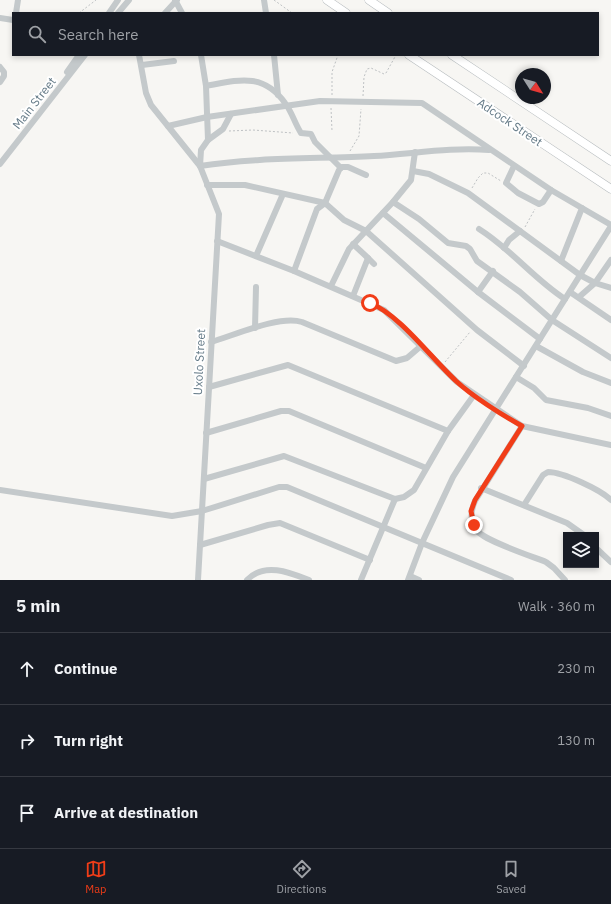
<!DOCTYPE html>
<html lang="en">
<head>
<meta charset="utf-8">
<style>
	:root { --surface:#171b24; --page:#242831; --text:#f1f3f6; --muted:#9ea1a6; --line:#363941; --accent:#f13d18 }
	body { margin:0; font-family:"IBM Plex Sans",sans-serif; background:var(--page); color:var(--text) }
	.controls { position:absolute; right:12px; bottom:12px; display:grid; overflow:hidden; border-radius:0px; box-shadow:0 2px 6px #0003 }
	.controls button { width:36px; height:36px; display:grid; place-items:center; padding:0; border:0; border-bottom:1px solid var(--line); background:var(--surface); color:var(--text); font:20px sans-serif }
	.compass { position:absolute; left:515px; top:68px; width:36px; height:36px; border-radius:50%; background:var(--surface); box-shadow:0 2px 6px #0003; rotate:127deg }
	.stop { position:absolute; width:12px; height:12px; margin:-9px; border:3px solid #f13d18; border-radius:50%; background:#fff }
	.stop.end { background:#f13d18; border-color:#fff; box-shadow:0 1px 4px #0008 }
	.list { margin:0; padding:0; list-style:none }
	h2 { display:flex; justify-content:space-between; align-items:center; height:52px; margin:0; padding:0 16px; font-size:17px }
	h2 small { font-size:13px; font-weight:400; color:var(--muted) }
	.list li { display:grid; grid-template-columns:26px 1fr auto; gap:12px; align-items:center; box-sizing:border-box; height:72px; padding:0 16px; border-top:1px solid var(--line) }
	.list b { display:block; font-size:15px; white-space:nowrap }
	.list em { font-size:13px; font-style:normal; color:var(--muted) }
	.icon { flex:none; width:22px; height:22px; fill:none; stroke:currentColor; stroke-width:2; stroke-linecap:round; stroke-linejoin:round }
	.map { position:relative; flex:none; width:611px; height:580px; overflow:hidden }
	.search { position:absolute; background:var(--surface); box-shadow:0 2px 6px #0003; left:12px; right:12px; top:12px; height:44px; display:flex; align-items:center; gap:10px; box-sizing:border-box; padding:0 14px; border-radius:0px; color:var(--muted); font-size:15px }
	.sheet { height:268px; background:var(--surface) }
	nav { display:flex; justify-content:space-around; align-items:center; box-sizing:border-box; height:56px; border-top:1px solid var(--line); background:var(--surface); font-size:11px; color:var(--muted) }
	nav a { display:grid; justify-items:center; gap:2px }
	nav .on { color:var(--accent) }
	.map>svg:first-child { display:block }
	.lines { fill:none; stroke-linecap:round; stroke-linejoin:round }
	.major-casing { stroke:#b7bcbf; stroke-width:9 }
	.path { stroke:#bfc2c4; stroke-width:1; stroke-dasharray:2 2; stroke-linecap:butt }
	.minor { stroke:#c4c9cb; stroke-width:6 }
	.major { stroke:#fff; stroke-width:8 }
	.route { stroke:#f13d18; stroke-width:5 }
	.labels { text-anchor:middle; dominant-baseline:central; stroke-width:4; stroke-linejoin:round; paint-order:stroke }
	.street-label { font-size:12px; fill:#637986; stroke:#fff }
</style>
</head>
<body>
<div class="map">
<svg width="611" height="580" viewBox="0 0 611 580">
	<rect width="100%" height="100%" fill="#f7f6f3"/>
	<g class="lines">
		<defs>
			<g id="major">
				<polyline points="327,0 346,13"/>
				<polyline points="369,0 388,13"/>
				<polyline points="409,55 611,189"/>
				<polyline points="452,55 611,161"/>
			</g>
		</defs>
		<!-- major casing -->
		<use href="#major" class="major-casing"/>
		<!-- path -->
		<g class="path">
			<polyline points="274,0 292,13"/>
			<polyline points="79,13 96,0"/>
			<polyline points="332,95 332,72 338,55"/>
			<polyline points="363,96 364,77 367,69 371,68 384,74 386,73 396,55"/>
			<polyline points="331,108 332,131"/>
			<polyline points="229,131 253,130 293,133"/>
			<polyline points="350,151 359,136 361,109"/>
			<polyline points="472,188 478,178 483,173 488,173 501,181"/>
			<polyline points="525,227 535,209"/>
			<polyline points="445,362 470,332"/>
		</g>
		<!-- minor -->
		<g class="minor">
			<polyline points="175,0 182,13"/>
			<polyline points="264,0 266,13"/>
			<polyline points="16,13 18,0"/>
			<polyline points="109,13 118,0"/>
			<polyline points="118,13 129,0"/>
			<polyline points="165,13 177,0"/>
			<polyline points="0,18 13,20"/>
			<polyline points="139,55 146,93 151,105 200,166 219,214 198,580"/>
			<path d="M201 55 206 86 208 140 201 150 200 166C258 157 316 159 374 156 412 154 450 147 489 150"/>
			<polyline points="274,55 278,95"/>
			<polyline points="142,65 174,61"/>
			<polyline points="0,67 4,72 4,76 0,82"/>
			<polyline points="67,72 79,55"/>
			<path d="M206 86C238 80 263 72 285 103 292 112 295 124 301 133L311 134 315 142 341 168"/>
			<polyline points="168,126 207,117 320,101 422,103 551,190 611,225"/>
			<polyline points="208,140 223,129 231,114"/>
			<polyline points="0,164 85,55"/>
			<polyline points="514,166 506,183 518,193 539,204 543,202 551,190"/>
			<polyline points="413,171 429,174 468,193 580,275 595,283 611,288"/>
			<polyline points="207,185 245,185 325,203 344,220 366,231 477,330 524,366"/>
			<polyline points="393,202 419,219 448,243 466,246 470,249 477,261 520,292 552,320 611,358"/>
			<polyline points="383,213 478,292 540,339"/>
			<path d="M479 229C511 249 534 279 565 299"/>
			<polyline points="217,241 294,271 384,310 457,382 522,426 611,445"/>
			<polyline points="353,244 368,258"/>
			<polyline points="504,248 509,240 520,231"/>
			<polyline points="256,256 283,194"/>
			<polyline points="561,261 582,208"/>
			<polyline points="294,271 317,209 325,203 339,170 342,167 348,167 366,175"/>
			<polyline points="331,286 349,249 393,202 411,180 415,152"/>
			<polyline points="478,292 493,271"/>
			<polyline points="570,292 611,320"/>
			<polyline points="353,296 368,258 374,264"/>
			<polyline points="579,297 595,283 611,260"/>
			<polyline points="255,328 256,287"/>
			<path d="M211 342C235 335 279 315 302 322L396 361 407 358 421 346"/>
			<polyline points="536,346 583,372 611,383"/>
			<polyline points="516,377 534,388 546,400 588,408 611,416"/>
			<polyline points="209,387 288,365 448,431"/>
			<path d="M522 426 475 501C471 510 470 521 476 530 485 541 531 556 546 562L554 568 565 580"/>
			<polyline points="206,433 281,411 289,411 426,468"/>
			<polyline points="204,479 284,456 395,499 404,497 414,490 448,431 474,395"/>
			<polyline points="481,488 567,523 584,535"/>
			<polyline points="0,490 172,516 202,511 279,487 287,487 511,580"/>
			<path d="M524 505 543 475 548 472C563 472 601 490 611 500"/>
			<polyline points="200,545 268,525 280,523 370,560"/>
			<polyline points="596,548 611,562"/>
			<polyline points="410,576 419,580"/>
			<path d="M247 580C264 562 289 572 309 580"/>
			<polyline points="361,580 395,499"/>
			<polyline points="408,580 422,543 453,477 611,226"/>
		</g>
		<!-- major -->
		<use href="#major" class="major"/>
	</g>
	<g class="lines">
		<!-- route -->
		<path class="route" d="M370 303C400 315 431 358 456 381 472 396 502 415 522 426L475 500 471 511 474 525"/>
	</g>
	<g class="labels">
		<!-- street labels -->
		<g class="street-label">
			<text transform="translate(34 103) rotate(-52)">Main Street</text>
			<text transform="translate(510 122) rotate(34)">Adcock Street</text>
			<text transform="translate(199 362) rotate(-87)">Uxolo Street</text>
		</g>
	</g>
</svg>
<div class="controls">
<button><svg class="icon" aria-label="layers" viewBox="0 0 24 24"><path d="M12 4l9 5-9 5-9-5zM3 14l9 5 9-5"/></svg></button>
</div>
<svg class="compass" viewBox="-18 -18 36 36"><path d="M0-13l5 13h-10z" fill="#e53935"/><path d="M0 13l5-13h-10z" fill="#9ea1a6"/></svg>
<div class="stop" style="left:370px;top:303px"></div>
<div class="stop end" style="left:474px;top:525px"></div>
<div class="search"><svg class="icon" aria-label="search" viewBox="0 0 24 24"><circle cx="10" cy="10" r="6"/><path d="M15 15l6 6"/></svg>Search here</div>
</div>
<section class="sheet">
<h2>5 min<small>Walk · 360 m</small></h2>
<ul class="list">
<li><svg class="icon" aria-label="ahead" viewBox="0 0 24 24"><path d="M12 20V5M6 11l6-6 6 6"/></svg><div><b>Continue</b></div><em>230 m</em></li>
<li><svg class="icon" aria-label="right" viewBox="0 0 24 24"><path d="M7 20v-9h11M14 6l5 5-5 5"/></svg><div><b>Turn right</b></div><em>130 m</em></li>
<li><svg class="icon" aria-label="arrive" viewBox="0 0 24 24"><path d="M6 21V4h12l-3 4 3 4H6"/></svg><div><b>Arrive at destination</b></div></li>
</ul>
</section>
<nav>
<a class="on"><svg class="icon" aria-label="map" viewBox="0 0 24 24"><path d="M3 6l6-2 6 2 6-2v14l-6 2-6-2-6 2zM9 4v14M15 6v14"/></svg>Map</a>
<a><svg class="icon" aria-label="directions" viewBox="0 0 24 24"><path d="M12 3l9 9-9 9-9-9zM9 14v-3h6M13 9l2 2-2 2"/></svg>Directions</a>
<a><svg class="icon" aria-label="saved" viewBox="0 0 24 24"><path d="M7 4h10v16l-5-4-5 4z"/></svg>Saved</a>
</nav>
</body>
</html>
